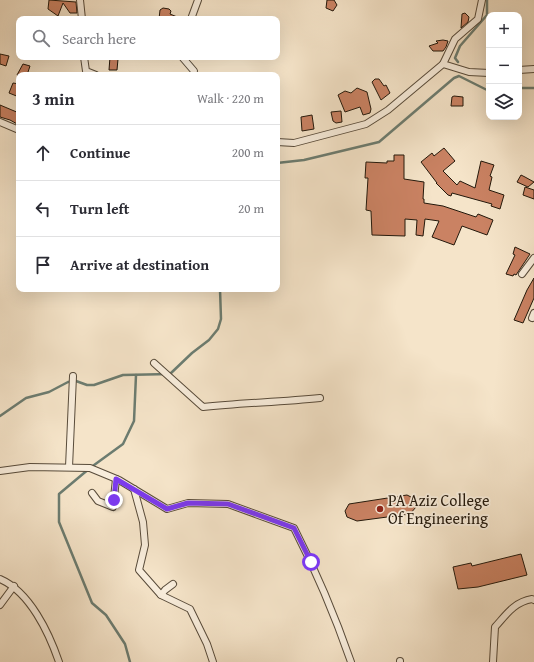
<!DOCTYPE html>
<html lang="en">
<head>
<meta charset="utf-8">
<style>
	:root { --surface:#fff; --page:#f7f7f7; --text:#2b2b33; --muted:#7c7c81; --line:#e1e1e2 }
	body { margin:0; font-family:"Gentium Book Plus",serif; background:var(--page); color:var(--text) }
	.controls { position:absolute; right:12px; top:12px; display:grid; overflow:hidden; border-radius:8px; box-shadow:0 4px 16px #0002 }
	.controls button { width:36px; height:36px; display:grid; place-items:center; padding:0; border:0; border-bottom:1px solid var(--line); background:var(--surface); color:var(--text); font:20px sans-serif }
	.stop { position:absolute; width:12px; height:12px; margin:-9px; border:3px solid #7c3aed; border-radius:50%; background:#fff }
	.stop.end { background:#7c3aed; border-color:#fff; box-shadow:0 1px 4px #0008 }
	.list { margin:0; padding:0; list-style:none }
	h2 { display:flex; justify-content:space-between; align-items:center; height:52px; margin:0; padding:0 16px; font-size:17px }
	h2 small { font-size:13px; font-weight:400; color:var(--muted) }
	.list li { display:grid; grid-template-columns:26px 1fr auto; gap:12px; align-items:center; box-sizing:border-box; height:56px; padding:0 16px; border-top:1px solid var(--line) }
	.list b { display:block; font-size:15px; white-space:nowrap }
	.list em { font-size:13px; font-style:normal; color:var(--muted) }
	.icon { flex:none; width:22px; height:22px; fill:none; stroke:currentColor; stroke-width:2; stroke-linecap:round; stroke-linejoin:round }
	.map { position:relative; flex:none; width:534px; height:662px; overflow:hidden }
	.search { position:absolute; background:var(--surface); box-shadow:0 4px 16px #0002; left:16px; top:16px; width:264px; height:44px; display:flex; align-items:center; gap:10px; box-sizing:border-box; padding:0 14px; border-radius:8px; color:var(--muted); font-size:15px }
	.panel { position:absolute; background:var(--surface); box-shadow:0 4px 16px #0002; left:16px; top:72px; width:264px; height:220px; border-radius:8px }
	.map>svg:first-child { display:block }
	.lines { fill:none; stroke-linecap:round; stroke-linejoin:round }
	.stream { stroke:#6c7c70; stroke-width:2.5 }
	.building { fill:#ca8263; stroke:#23180b }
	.minor-casing { stroke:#584b3a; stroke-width:8 }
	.minor { stroke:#f8eddc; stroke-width:6 }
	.route { stroke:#7c3aed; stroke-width:5 }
	.poi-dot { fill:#8f2418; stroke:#f8eddc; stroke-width:1.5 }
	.labels { text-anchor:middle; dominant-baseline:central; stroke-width:3.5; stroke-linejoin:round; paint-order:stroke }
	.poi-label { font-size:16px; fill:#23180b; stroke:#f8eddc; text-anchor:start }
</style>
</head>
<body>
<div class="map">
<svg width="534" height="662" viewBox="0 0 534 662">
	<rect width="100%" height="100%" fill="#f5e4c9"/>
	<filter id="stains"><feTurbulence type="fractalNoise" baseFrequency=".005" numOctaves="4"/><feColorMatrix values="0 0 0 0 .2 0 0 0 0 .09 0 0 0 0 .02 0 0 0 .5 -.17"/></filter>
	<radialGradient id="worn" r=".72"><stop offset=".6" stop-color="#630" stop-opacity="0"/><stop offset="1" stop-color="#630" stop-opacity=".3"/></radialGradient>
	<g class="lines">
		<!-- stream -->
		<g class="stream">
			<polyline points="458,62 455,58 460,46 487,15 487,0"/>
			<polyline points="519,88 534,88"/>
			<polyline points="277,163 304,160 379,142 454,78 459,76 489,91"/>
			<polyline points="0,416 26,398 49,392 68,382 76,381 87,385 94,385 123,375 170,374 192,353 209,340 218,329 221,319 220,289"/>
			<polyline points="130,662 125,644 106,615 92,603 59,522 59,494 90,468 123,444 134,421 136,375"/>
		</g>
	</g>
	<!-- building -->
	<g class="building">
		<polygon points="49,0 76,2 77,13 70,13 63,3 58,16 48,9"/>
		<polygon points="327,0 334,0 337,5 333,11 326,8"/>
		<polygon points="163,8 169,9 171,11 170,14 182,19 159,19 160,10"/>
		<polygon points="465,13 469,17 468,22 461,28 462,14"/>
		<polygon points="443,40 448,41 446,47 443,51 433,51 429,46 438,43 436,41"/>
		<polygon points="0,54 9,56 6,66 0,64"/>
		<polygon points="110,57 118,59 117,70 109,70"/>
		<polygon points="23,64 30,66 27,75 17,75"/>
		<polygon points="375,79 379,79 384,86 386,85 390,93 381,100 372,82"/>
		<polygon points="13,83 19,84 19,97 9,93"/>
		<polygon points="357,88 367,92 371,109 370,113 363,115 360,107 345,112 338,95 345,91 351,93"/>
		<polygon points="454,96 463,97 463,106 451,106 452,97"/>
		<polygon points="0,105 19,113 19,125 10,120 0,117"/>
		<polygon points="341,111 342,122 336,123 333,121 331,112"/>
		<polygon points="312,115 314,129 302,131 301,117"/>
		<polygon points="444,148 455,161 443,171 457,185 460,181 475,188 481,161 494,165 490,176 492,177 489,190 504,195 500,209 491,206 492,204 452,193 451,196 448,195 436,183 437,183 421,162 432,153 434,156"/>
		<polygon points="394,155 404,155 404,179 424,182 423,199 424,199 424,203 443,206 476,217 478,214 493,220 487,235 462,226 454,245 432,237 439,221 425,219 423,236 416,235 417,220 405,219 405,236 372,235 371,211 366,210 368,178 365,178 366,162 387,163 387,161 394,161"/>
		<polygon points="521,175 525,177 534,182 528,187 517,182"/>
		<polygon points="525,187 534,190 534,199 523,195"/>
		<polygon points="515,247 530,254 516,275 514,274 513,276 506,274 515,255 513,254"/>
		<polygon points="534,278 534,298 523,323 514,320 527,290"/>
		<polygon points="407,495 415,499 416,507 410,514 357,521 347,517 345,511 349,504"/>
		<polygon points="521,554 527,575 478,587 458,589 453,567 471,563 472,566"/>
	</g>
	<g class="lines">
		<defs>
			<g id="minor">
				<polyline points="80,0 82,19"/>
				<polyline points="191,19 198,0"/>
				<polyline points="84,57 86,71 96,75"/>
				<polyline points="182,57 194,71 193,75"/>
				<polyline points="443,64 455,39 478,19 482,0"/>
				<polyline points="519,70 534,69"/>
				<polyline points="0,122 19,130"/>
				<polyline points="277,142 294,143 366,124 388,110 443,64 469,72 489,73"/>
				<polyline points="522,274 534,258"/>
				<polyline points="532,318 534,313"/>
				<path d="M154 363 203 407C242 403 281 402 320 398"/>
				<polyline points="69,467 73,376"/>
				<path d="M0 471 30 467 90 468 119 480 167 509 188 503 228 504 294 528C316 571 335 616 351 662"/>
				<polyline points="134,489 143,522 145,545 139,570 161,595 190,609 207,644 213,662"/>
				<polyline points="92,493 98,501 113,507 116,479"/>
				<path d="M0 579C30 592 49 633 59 662"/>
				<polyline points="161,595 165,590 173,584"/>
				<polyline points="0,605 14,586"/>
				<polyline points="400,661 400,662"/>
				<path d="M493 662 495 627C506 615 514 602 532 599L534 600"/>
			</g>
		</defs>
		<!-- minor casing -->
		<use href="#minor" class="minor-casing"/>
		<!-- minor -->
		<use href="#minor" class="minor"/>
	</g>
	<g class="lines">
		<!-- route -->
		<polyline class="route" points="114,500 116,479 167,509 188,503 228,504 294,528 311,562"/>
	</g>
	<!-- markers -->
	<circle class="poi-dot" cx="380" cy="509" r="4"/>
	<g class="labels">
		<!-- poi labels -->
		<g class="poi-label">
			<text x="388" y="500">PA Aziz College<tspan x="388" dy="18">Of Engineering</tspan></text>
		</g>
	</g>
	<rect width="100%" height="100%" filter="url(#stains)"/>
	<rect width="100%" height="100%" fill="url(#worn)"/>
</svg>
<div class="controls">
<button>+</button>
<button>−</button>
<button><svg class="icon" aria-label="layers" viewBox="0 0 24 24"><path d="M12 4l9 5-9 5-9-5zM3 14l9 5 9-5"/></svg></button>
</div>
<div class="stop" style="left:311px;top:562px"></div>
<div class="stop end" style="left:114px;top:500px"></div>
<div class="search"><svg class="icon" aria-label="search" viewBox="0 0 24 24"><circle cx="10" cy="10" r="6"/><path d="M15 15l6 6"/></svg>Search here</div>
<section class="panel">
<h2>3 min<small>Walk · 220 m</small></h2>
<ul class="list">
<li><svg class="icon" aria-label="ahead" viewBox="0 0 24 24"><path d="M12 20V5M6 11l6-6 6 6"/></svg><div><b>Continue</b></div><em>200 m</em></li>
<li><svg class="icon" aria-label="left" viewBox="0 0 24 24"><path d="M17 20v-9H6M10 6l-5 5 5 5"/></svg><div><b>Turn left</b></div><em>20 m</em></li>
<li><svg class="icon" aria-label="arrive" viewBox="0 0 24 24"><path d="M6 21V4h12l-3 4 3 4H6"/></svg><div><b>Arrive at destination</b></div></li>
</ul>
</section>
</div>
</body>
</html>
